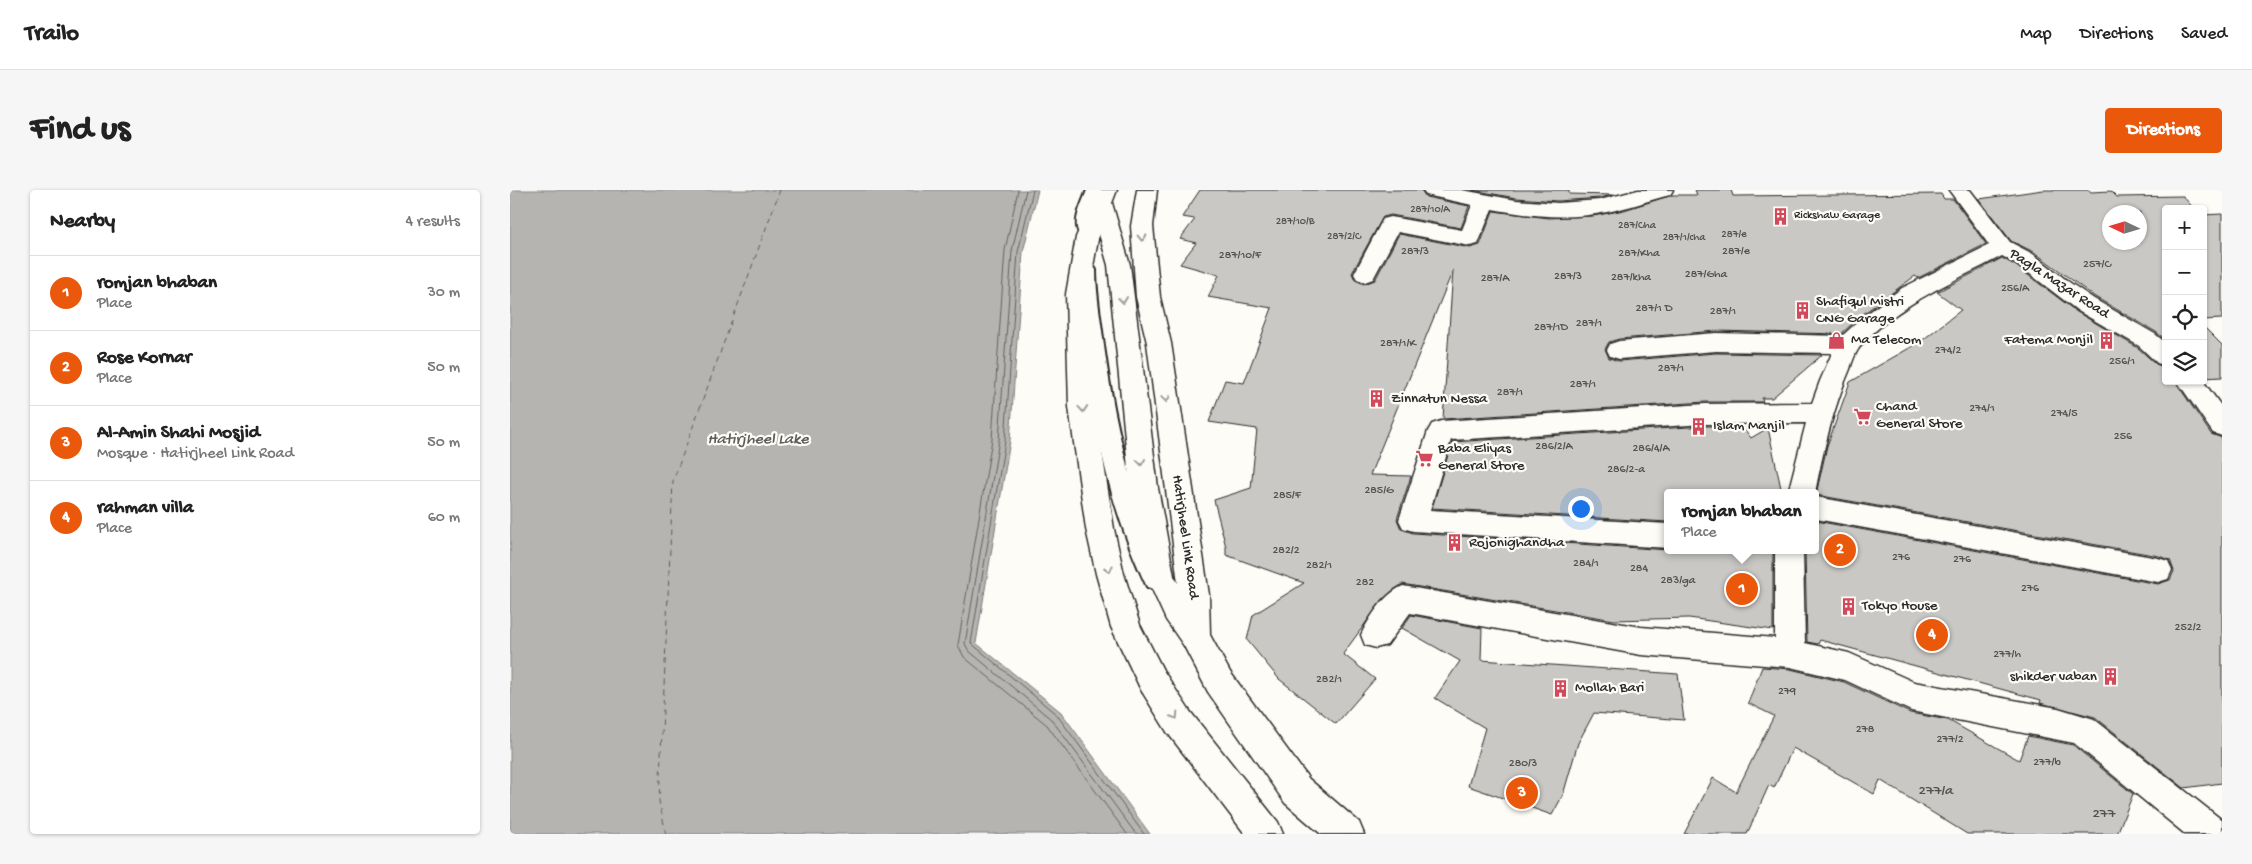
<!DOCTYPE html>
<html lang="en">
<head>
<meta charset="utf-8">
<style>
	:root { --surface:#fff; --page:#f6f6f6; --text:#222; --muted:#767676; --line:#e0e0e0; --accent:#ea580c }
	body { margin:0; font-family:"Gochi Hand",sans-serif; background:var(--page); color:var(--text) }
	.controls { position:absolute; right:15px; top:15px; display:grid; overflow:hidden; border-radius:5px; box-shadow:0 1px 4px #0004 }
	.controls button { width:45px; height:45px; display:grid; place-items:center; padding:0; border:0; border-bottom:1px solid var(--line); background:var(--surface); color:var(--text); font:25px sans-serif }
	.compass { position:absolute; left:1592px; top:15px; width:45px; height:45px; border-radius:50%; background:var(--surface); box-shadow:0 1px 4px #0004; rotate:274deg }
	.you { position:absolute; left:1070px; top:318px; width:18px; height:18px; margin:-12px; border:4px solid #fff; border-radius:50%; background:#1a73e8; box-shadow:0 0 0 8px #1a73e833 }
	.badge { display:grid; place-items:center; width:32px; height:32px; border-radius:50%; background:var(--accent); color:#fff; font-size:16px; font-weight:700 }
	.pin { position:absolute; translate:-50% -50%; border:2px solid #fff; box-shadow:0 1px 5px #0006 }
	.popup { position:absolute; left:1154px; top:299px; width:155px; height:65px; box-sizing:border-box; display:grid; place-content:center; border-radius:5px; background:var(--surface); filter:drop-shadow(0 1px 4px #0005); font-size:16px; white-space:nowrap; color:var(--muted) }
	.popup b { font-size:19px; color:var(--text) }
	.popup::after { content:''; position:absolute; left:50%; top:100%; margin-left:-10px; border:10px solid transparent; border-top-color:var(--surface) }
	.list { margin:0; padding:0; list-style:none }
	h2 { display:flex; justify-content:space-between; align-items:center; height:65px; margin:0; padding:0 20px; font-size:21px }
	h2 small { font-size:16px; font-weight:400; color:var(--muted) }
	.list li { display:grid; grid-template-columns:32px 1fr auto; gap:15px; align-items:center; box-sizing:border-box; height:75px; padding:0 20px; border-top:1px solid var(--line) }
	.list b { display:block; font-size:19px; white-space:nowrap }
	.list p { margin:0; font-size:16px; white-space:nowrap; color:var(--muted) }
	.list em { font-size:16px; font-style:normal; color:var(--muted) }
	.icon { flex:none; width:28px; height:28px; fill:none; stroke:currentColor; stroke-width:2; stroke-linecap:round; stroke-linejoin:round }
	.map { position:relative; flex:none; width:1712px; height:644px; overflow:hidden; border-radius:5px }
	header { display:flex; align-items:center; gap:30px; box-sizing:border-box; height:70px; padding:0 25px; background:var(--surface); border-bottom:1px solid var(--line) }
	header strong { font-size:24px }
	nav { display:flex; gap:28px; margin-inline-start:auto; font-size:18px }
	.intro { display:flex; align-items:center; justify-content:space-between; box-sizing:border-box; height:120px; padding:0 30px }
	h1 { margin:0; font-size:35px }
	.button { padding:12px 22px; border-radius:5px; background:var(--accent); color:#fff; font-size:18px; font-weight:700 }
	main { display:flex; gap:30px; padding:0 30px }
	aside { flex:1; background:var(--surface); border-radius:5px; box-shadow:0 1px 4px #0004 }
	.map>svg:first-child { display:block }
	.water { fill:#b5b4b1; stroke:#7e7d7b }
	.lines { fill:none; stroke-linecap:round; stroke-linejoin:round }
	.shore { stroke:#626261; stroke-width:1 }
	.ferry { stroke:#5b5b5a; stroke-width:1; stroke-dasharray:5.5 4.5; stroke-linecap:butt }
	.building { fill:#c9c8c4; stroke:#2b2b2b; fill-rule:evenodd }
	.pedestrian-casing { stroke:#2b2b2b; stroke-width:4 }
	.minor-casing { stroke:#2b2b2b; stroke-width:3 }
	.secondary-casing { stroke:#2b2b2b; stroke-width:3 }
	.pedestrian { fill:#fdfcf7; fill-rule:evenodd }
	.minor { fill:#fdfcf7; fill-rule:evenodd }
	.secondary { fill:#fdfcf7; fill-rule:evenodd }
	.oneway { stroke:#9e9e9b }
	.labels { text-anchor:middle; dominant-baseline:central; stroke-width:4.5; stroke-linejoin:round; paint-order:stroke }
	.far-number-label { font-size:11px; fill:#525251 }
	.far-poi-label { font-size:12px; fill:#2b2b2b; stroke:#fdfcf7; text-anchor:start }
	.number-label { font-size:12px; fill:#525251 }
	.street-label { font-size:15px; fill:#2b2b2b; stroke:#fdfcf7 }
	.poi-label { font-size:15px; fill:#2b2b2b; stroke:#fdfcf7; text-anchor:start }
	.near-number-label { font-size:15px; fill:#525251 }
	.water-label { font-size:16px; font-style:italic; fill:#5b5b5a; stroke:#fdfcf7 }
</style>
</head>
<body>
<header>
<strong>Trailo</strong>
<nav><a>Map</a><a>Directions</a><a>Saved</a></nav>
</header>
<div class="intro"><h1>Find us</h1><a class="button">Directions</a></div>
<main>
<aside>
<h2>Nearby<small>4 results</small></h2>
<ul class="list">
<li><span class="badge">1</span><div><b>romjan bhaban</b><p>Place</p></div><em>30 m</em></li>
<li><span class="badge">2</span><div><b>Rose Kornar</b><p>Place</p></div><em>50 m</em></li>
<li><span class="badge">3</span><div><b>Al-Amin Shahi Mosjid</b><p>Mosque · Hatirjheel Link Road</p></div><em>50 m</em></li>
<li><span class="badge">4</span><div><b>rahman villa</b><p>Place</p></div><em>60 m</em></li>
</ul>
</aside>
<div class="map">
<svg width="1712" height="644" viewBox="0 0 1712 644">
	<rect width="100%" height="100%" fill="#fdfcf7"/>
	<filter id="ink" filterUnits="userSpaceOnUse"><feTurbulence type="fractalNoise" baseFrequency=".02" numOctaves="2"/><feDisplacementMap in="SourceGraphic" scale="10" xChannelSelector="R" yChannelSelector="G"/><feConvolveMatrix kernelMatrix="1 2 1 2 8 2 1 2 1" color-interpolation-filters="sRGB"/></filter>
	<g filter="url(#ink)">
		<!-- water -->
		<polygon class="water" points="0,0 528,0 513,62 500,251 466,453 551,522 640,644 0,644"/>
		<g class="lines">
			<!-- shore -->
			<g class="shore">
				<polyline points="508,0 495,60 482,249 448,455 454,467 537,535 617,644"/>
				<polyline points="516,0 502,61 489,250 455,454 459,461 542,530 626,644"/>
				<polyline points="523,0 508,62 495,251 461,453 547,525 634,644"/>
			</g>
			<!-- ferry -->
			<polyline class="ferry" points="156,644 149,611 163,291 270,0"/>
		</g>
		<!-- building -->
		<g class="building">
			<polygon points="690,0 911,0 916,7 959,16 951,38 881,25 873,27 842,83 845,90 854,94 865,90 889,44 960,58 970,55 983,21 1039,28 1083,26 1114,20 1162,5 1187,5 1185,0 1221,0 1223,6 1431,4 1434,9 1443,9 1476,54 1408,88 1405,86 1353,124 1331,144 1206,141 1109,149 1099,152 1095,159 1099,168 1109,171 1206,163 1312,165 1262,208 1252,208 1253,212 1195,212 933,229 943,80 860,285 901,286 887,329 891,339 903,343 1158,360 1263,360 1263,440 1179,428 1104,430 892,394 873,409 833,464 865,489 826,534 769,489 737,450 743,425 794,393 716,365 716,357 704,310 741,298 747,239 699,232 715,190 734,193 762,118 698,107 709,85 670,74 686,53 670,49 685,29 672,27"/>
			<polygon points="962,0 1059,0 1059,4 1103,5 1090,8 1048,11 1006,8"/>
			<path d="M1533 0H1579L1581 2 1601 1 1607 7 1673 6 1684 19H1656V150L1646 142 1585 107 1524 62 1501 51 1469 9ZM1600 22H1630V52H1600Z"/>
			<polygon points="1712,24 1712,129 1693,130 1693,25"/>
			<polygon points="1492,68 1506,76 1567,122 1628,158 1646,174 1656,178 1656,191 1665,191 1701,244 1712,248 1712,593 1674,598 1585,527 1530,513 1531,510 1310,450 1308,454 1297,452 1295,360 1306,360 1306,331 1648,394 1660,390 1664,381 1660,370 1649,366 1306,305 1317,256 1340,192 1410,152 1451,120 1427,102"/>
			<polygon points="1693,136 1712,155 1712,187 1693,188"/>
			<polygon points="1195,236 1232,236 1241,248 1258,238 1272,303 1158,303 1158,332 922,318 942,252"/>
			<polygon points="901,425 972,438 971,470 1168,484 1174,530 1084,523 1068,553 1053,605 1042,625 958,596 975,538 925,508 950,471 892,438"/>
			<polygon points="1252,477 1280,479 1334,492 1400,523 1438,530 1509,570 1518,546 1563,555 1623,604 1607,644 1457,644 1370,590 1364,604 1283,558 1264,598 1259,595 1237,644 1174,644 1203,588 1226,602 1264,526 1238,513"/>
		</g>
		<g class="lines">
			<defs>
				<g id="pedestrian">
					<path d="M577 0H595L583 43 576 45 569 43C562 31 573 12 577 0Z"/>
					<path d="M576 73 583 75 586 80C586 105 591 130 594 156 605 237 623 315 658 389L655 397 646 400 637 397C596 310 584 233 572 139 570 124 561 88 569 75Z"/>
				</g>
				<g id="minor">
					<path d="M913 0H952L1006 10 1048 13 1090 10 1128 0H1163L1160 5C1139 10 1119 18 1097 22 1059 30 1019 26 982 19L968 54 960 56 888 42 863 89 855 92 847 89 844 84 873 29 881 27 952 40 962 15 916 5Z"/>
					<path d="M1439 0H1460L1500 52 1523 64 1559 92 1584 109 1645 144 1656 153V176L1647 173 1629 156 1568 121 1507 74 1492 66C1443 92 1385 115 1349 158 1345 164 1342 172 1340 179 1323 218 1313 261 1305 303H1278L1296 233 1195 234 941 250 920 320 1158 334V358L903 341 893 338 889 330 918 241 922 234 931 231 1195 214 1302 213 1310 191 1322 163 1206 161 1109 169 1100 166 1097 160 1100 154 1109 151 1206 143 1332 146 1354 126 1392 98 1479 55Z"/>
					<polygon points="1667,191 1693,191 1712,217 1712,246 1703,243"/>
					<polygon points="1306,307 1648,368 1658,371 1662,380 1658,389 1648,392 1306,329"/>
					<path d="M1265 360H1293L1295 453 1339 463 1404 492 1548 518 1584 529 1712 630V644H1675L1564 553 1401 521 1335 490 1280 477 1131 465 900 423 877 455 866 458 855 455 851 445C859 428 875 403 893 396L1131 437 1265 448Z"/>
				</g>
				<polygon id="secondary" points="587,0 607,0 602,13 620,75 648,298 664,386 668,393 637,153 626,107 621,36 627,0 647,0 643,36 650,107 661,153 699,405 700,445 720,482 799,589 849,632 854,644 811,644 775,613 698,502 674,456 656,430 636,386 620,298 598,75 589,44 578,104 585,217 604,339 614,384 630,435 653,480 679,520 768,632 773,644 735,644 657,542 631,500 601,437 586,384 576,339 559,217 556,104 566,47"/>
			</defs>
			<!-- pedestrian casing -->
			<use href="#pedestrian" class="pedestrian-casing"/>
			<!-- minor casing -->
			<use href="#minor" class="minor-casing"/>
			<!-- secondary casing -->
			<use href="#secondary" class="secondary-casing"/>
			<!-- pedestrian -->
			<use href="#pedestrian" class="pedestrian"/>
			<!-- minor -->
			<use href="#minor" class="minor"/>
			<!-- secondary -->
			<use href="#secondary" class="secondary"/>
		</g>
		<!-- one-way arrows -->
		<defs><path id="oneway-chevron" d="M-2-3.5L2.5 0L-2 3.5" fill="none" stroke-width="1.6" stroke-linecap="round" stroke-linejoin="round" transform="scale(1.25)"/></defs>
		<g class="oneway">
			<use href="#oneway-chevron" transform="translate(632 48) rotate(89)"/>
			<use href="#oneway-chevron" transform="translate(613 110) rotate(84)"/>
			<use href="#oneway-chevron" transform="translate(656 209) rotate(83)"/>
			<use href="#oneway-chevron" transform="translate(573 219) rotate(85)"/>
			<use href="#oneway-chevron" transform="translate(631 272) rotate(84)"/>
			<use href="#oneway-chevron" transform="translate(599 379) rotate(76)"/>
			<use href="#oneway-chevron" transform="translate(665 526) rotate(57)"/>
		</g>
	</g>
	<!-- icons -->
	<defs>
		<symbol id="building-bare" viewBox="-9 -9 18 18"><path d="M-4-6H4V6H1V3H-1V6H-4ZM-2.5-4.3h1.7v1.8h-1.7ZM.8-4.3h1.7v1.8H.8ZM-2.5-1h1.7V.8h-1.7ZM.8-1h1.7V.8H.8Z" fill="#d1495b" stroke="#fdfcf7" stroke-width="2.5" paint-order="stroke"/></symbol>
		<symbol id="shop-bare" viewBox="-9 -9 18 18"><path d="M-5-2.5h2.3a2.7 3.5 0 0 1 5.4 0H5L5.5 6h-11ZM-1.5-2.5h3a1.5 2.3 0 0 0-3 0Z" fill="#d1495b" stroke="#fdfcf7" stroke-width="2.5" paint-order="stroke"/></symbol>
		<symbol id="supermarket-bare" viewBox="-9 -9 18 18"><path d="M-6-5.5h2.5l.6 2H6L4.5 2H-2.5L-4.4-4H-6ZM-1.5 3.2a1.3 1.3 0 1 0 .1 0ZM3 3.2a1.3 1.3 0 1 0 .1 0Z" fill="#d1495b" stroke="#fdfcf7" stroke-width="2.5" paint-order="stroke"/></symbol>
	</defs>
	<g fill-rule="evenodd">
		<use href="#building-bare" x="1258" y="14" width="25" height="25"/>
		<use href="#building-bare" x="1280" y="108" width="25" height="25"/>
		<use href="#shop-bare" x="1314" y="138" width="25" height="25"/>
		<use href="#building-bare" x="1584" y="138" width="25" height="25"/>
		<use href="#building-bare" x="854" y="196" width="25" height="25"/>
		<use href="#supermarket-bare" x="1340" y="214" width="25" height="25"/>
		<use href="#building-bare" x="1176" y="224" width="25" height="25"/>
		<use href="#supermarket-bare" x="902" y="256" width="25" height="25"/>
		<use href="#building-bare" x="932" y="340" width="25" height="25"/>
		<use href="#building-bare" x="1326" y="404" width="25" height="25"/>
		<use href="#building-bare" x="1588" y="474" width="25" height="25"/>
		<use href="#building-bare" x="1038" y="486" width="25" height="25"/>
	</g>
	<g class="labels">
		<!-- far-number labels -->
		<g class="far-number-label">
			<text x="920" y="20">287/10/A</text>
			<text x="785" y="32">287/10/B</text>
			<text x="1127" y="36">287/Cha</text>
			<text x="1224" y="45">287/e</text>
			<text x="834" y="47">287/2/C</text>
			<text x="1174" y="48">287/1/cha</text>
		</g>
		<!-- far-poi labels -->
		<g class="far-poi-label">
			<text x="1284" y="26">Rickshaw Garage</text>
		</g>
		<!-- number labels -->
		<g class="number-label">
			<text x="905" y="62">287/3</text>
			<text x="1226" y="62">287/e</text>
			<text x="1129" y="64">287/Kha</text>
			<text x="730" y="66">287/10/F</text>
			<text x="1587" y="75">257/C</text>
			<text x="1196" y="85">287/Gha</text>
			<text x="1058" y="87">287/3</text>
			<text x="1121" y="88">287/kha</text>
			<text x="985" y="89">287/A</text>
			<text x="1505" y="99">256/A</text>
			<text x="1144" y="119">287/1 D</text>
			<text x="1213" y="122">287/1</text>
			<text x="1079" y="134">287/1</text>
			<text x="1041" y="138">287/1D</text>
			<text x="888" y="154">287/1/K</text>
			<text x="1438" y="161">274/2</text>
			<text x="1612" y="172">256/1</text>
			<text x="1161" y="179">287/1</text>
			<text x="1073" y="195">287/1</text>
			<text x="1000" y="203">287/1</text>
			<text x="1472" y="219">274/1</text>
			<text x="1554" y="224">274/5</text>
			<text x="1613" y="247">256</text>
			<text x="1044" y="257">286/2/A</text>
			<text x="1141" y="259">286/4/A</text>
			<text x="1116" y="280">286/2-a</text>
			<text x="869" y="301">285/G</text>
			<text x="777" y="306">285/F</text>
			<text x="776" y="361">282/2</text>
			<text x="1391" y="368">276</text>
			<text x="1452" y="370">276</text>
			<text x="1076" y="374">284/1</text>
			<text x="809" y="376">282/1</text>
			<text x="1129" y="379">284</text>
			<text x="1168" y="391">283/ga</text>
			<text x="855" y="393">282</text>
			<text x="1520" y="399">276</text>
			<text x="1678" y="438">252/2</text>
			<text x="1497" y="465">277/h</text>
			<text x="819" y="490">282/1</text>
			<text x="1277" y="502">279</text>
			<text x="1355" y="540">278</text>
			<text x="1440" y="550">277/2</text>
			<text x="1537" y="573">277/b</text>
			<text x="1013" y="574">280/3</text>
		</g>
		<!-- street labels -->
		<g class="street-label">
			<text transform="translate(1549 94) rotate(33)">Pagla Mazar Road</text>
			<text transform="translate(675 347) rotate(82)">Hatirjheel Link Road</text>
		</g>
		<!-- poi labels -->
		<g class="poi-label">
			<text x="1306" y="112">Shafiqul Mistri<tspan x="1306" dy="17">CNG Garage</tspan></text>
			<text x="1341" y="150">Ma Telecom</text>
			<text x="1583" y="150" text-anchor="end">Fatema Monjil</text>
			<text x="881" y="209">Zinnatun Nessa</text>
			<text x="1366" y="217">Chand<tspan x="1366" dy="17">General Store</tspan></text>
			<text x="1203" y="236">Islam Manjil</text>
			<text x="928" y="259">Baba Eliyas<tspan x="928" dy="17">General Store</tspan></text>
			<text x="959" y="353">Rojonighandha</text>
			<text x="1352" y="416">Tokyo House</text>
			<text x="1587" y="487" text-anchor="end">shikder vaban</text>
			<text x="1065" y="498">Mollah Bari</text>
		</g>
		<!-- near-number labels -->
		<g class="near-number-label">
			<text x="1426" y="601">277/a</text>
			<text x="1594" y="624">277</text>
		</g>
		<!-- water labels -->
		<g class="water-label">
			<text x="248" y="250">Hatirjheel Lake</text>
		</g>
	</g>
</svg>
<div class="controls">
<button>+</button>
<button>−</button>
<button><svg class="icon" aria-label="locate" viewBox="0 0 24 24"><circle cx="12" cy="12" r="6"/><path d="M12 2v4M12 18v4M2 12h4M18 12h4"/></svg></button>
<button><svg class="icon" aria-label="layers" viewBox="0 0 24 24"><path d="M12 4l9 5-9 5-9-5zM3 14l9 5 9-5"/></svg></button>
</div>
<svg class="compass" viewBox="-18 -18 36 36"><path d="M0-13l5 13h-10z" fill="#e53935"/><path d="M0 13l5-13h-10z" fill="#767676"/></svg>
<div class="you"></div>
<div class="pin badge" style="left:1232px;top:399px">1</div>
<div class="popup"><b>romjan bhaban</b>Place</div>
<div class="pin badge" style="left:1330px;top:360px">2</div>
<div class="pin badge" style="left:1012px;top:603px">3</div>
<div class="pin badge" style="left:1422px;top:445px">4</div>
</div>
</main>
</body>
</html>
